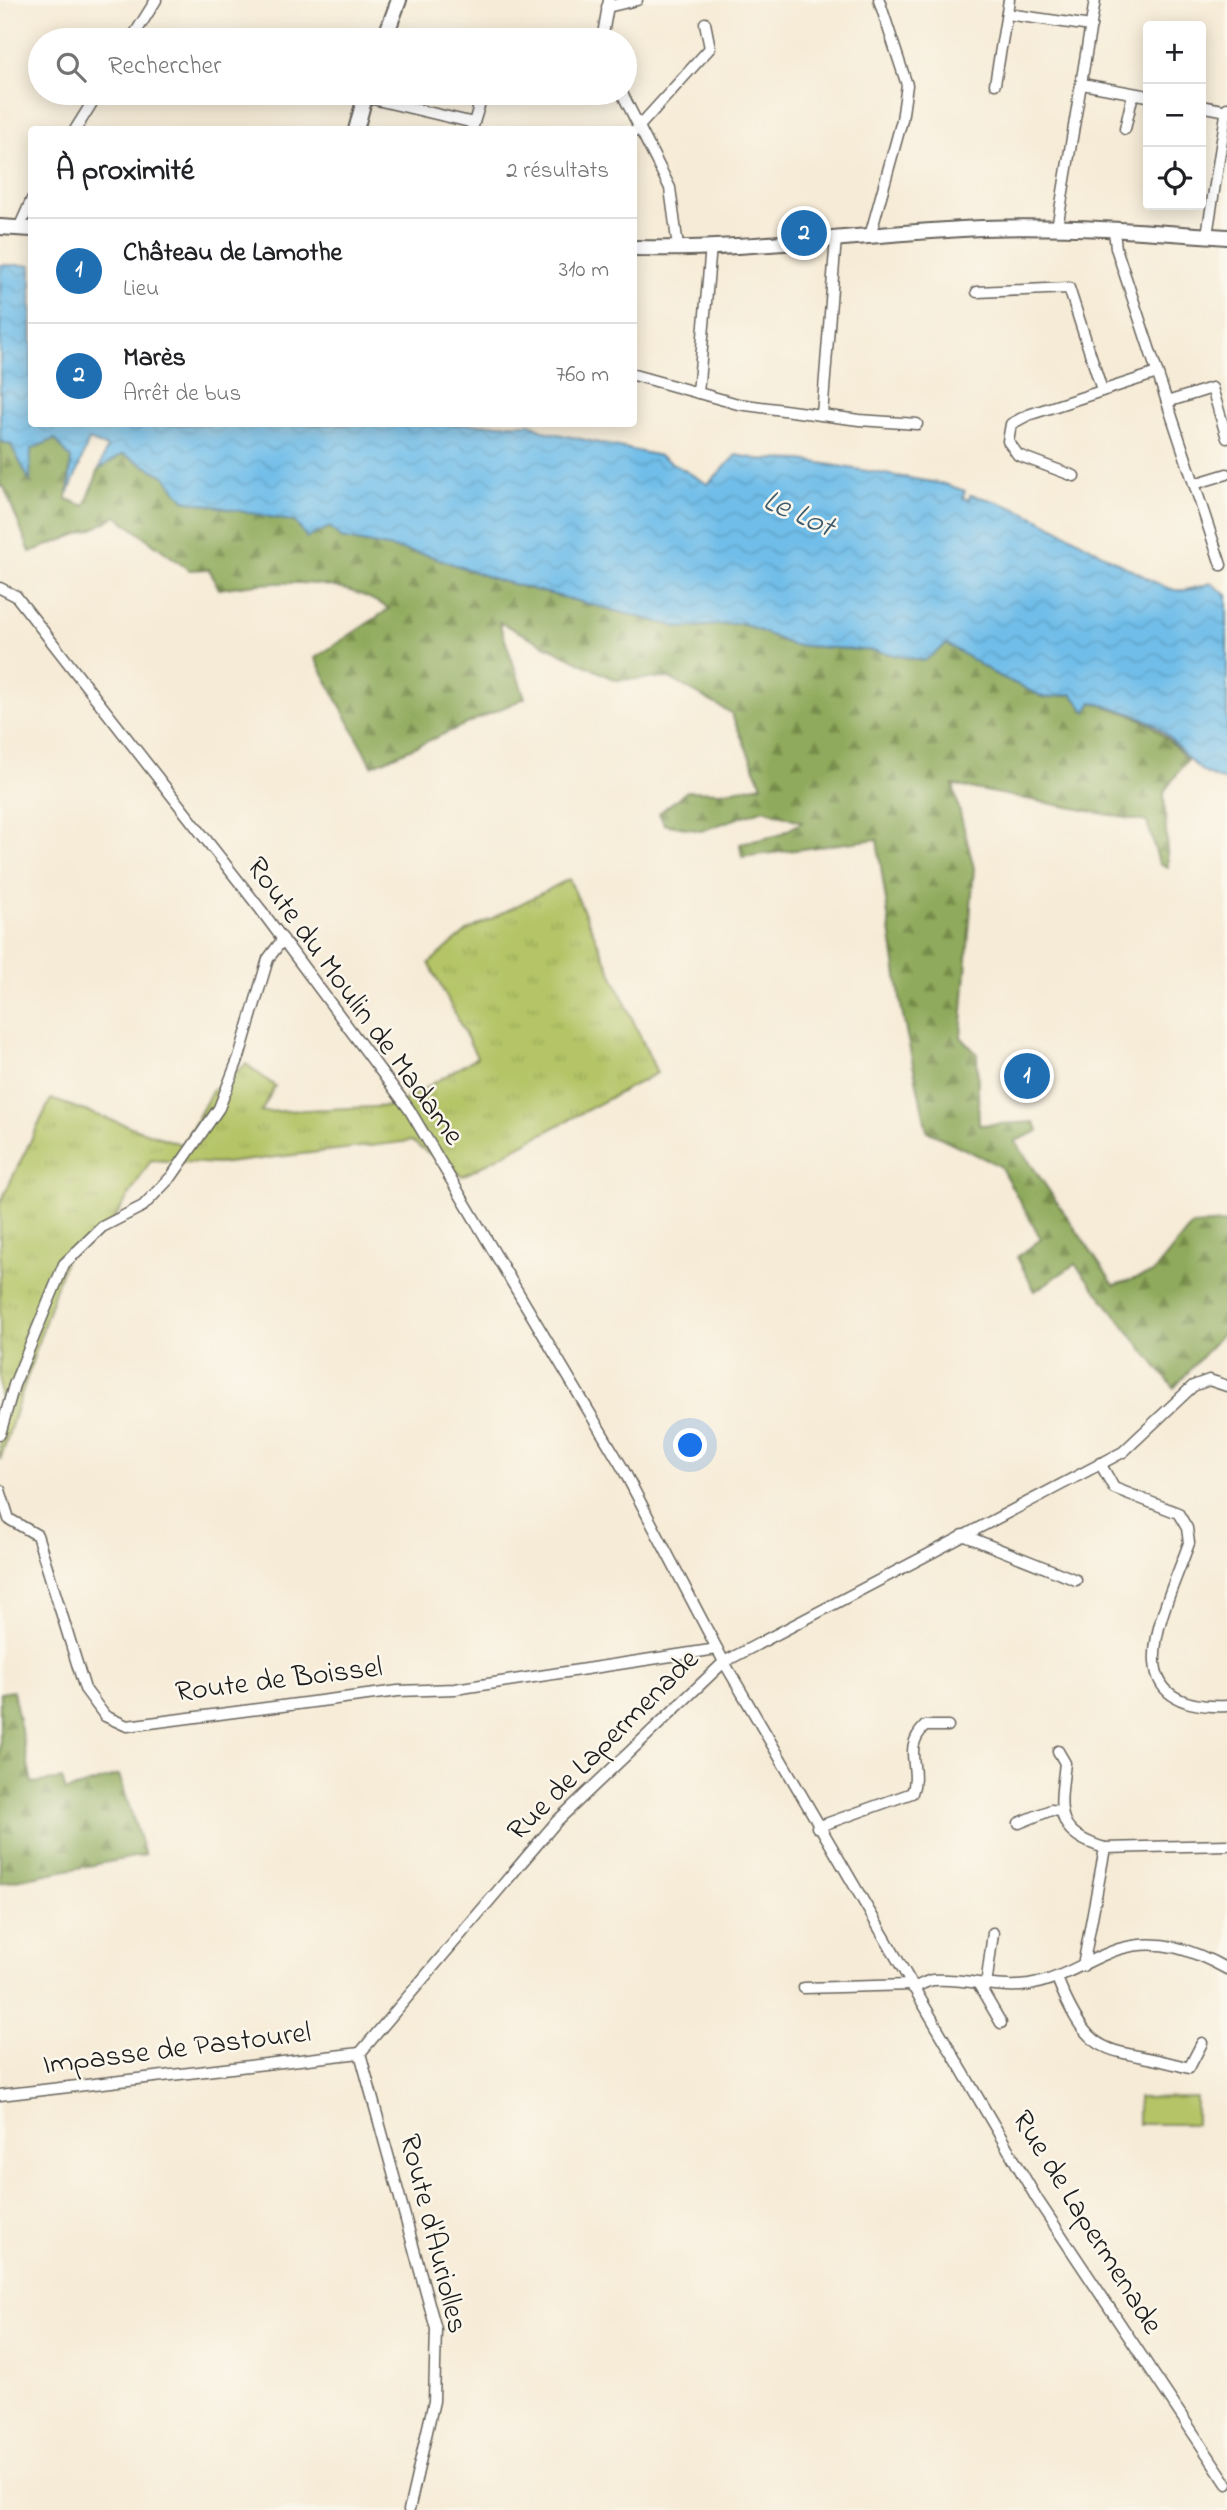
<!DOCTYPE html>
<html lang="fr">
<head>
<meta charset="utf-8">
<style>
	:root { --surface:#fff; --page:#f6f6f6; --text:#202124; --muted:#757577; --line:#e0e0e0; --accent:#1f6fb2 }
	body { margin:0; font-family:"Indie Flower",sans-serif; background:var(--page); color:var(--text) }
	.controls { position:absolute; right:21px; top:21px; display:grid; overflow:hidden; border-radius:7px; box-shadow:0 4px 18px #0003 }
	.controls button { width:63px; height:63px; display:grid; place-items:center; padding:0; border:0; border-bottom:2px solid var(--line); background:var(--surface); color:var(--text); font:35px sans-serif }
	.you { position:absolute; left:691px; top:1446px; width:24px; height:24px; margin:-18px; border:5px solid #fff; border-radius:50%; background:#1a73e8; box-shadow:0 0 0 10px #1a73e833 }
	.badge { display:grid; place-items:center; width:46px; height:46px; border-radius:50%; background:var(--accent); color:#fff; font-size:23px; font-weight:700 }
	.pin { position:absolute; translate:-50% -50%; border:4px solid #fff; box-shadow:0 2px 7px #0006 }
	.list { margin:0; padding:0; list-style:none }
	h2 { display:flex; justify-content:space-between; align-items:center; height:91px; margin:0; padding:0 28px; font-size:30px }
	h2 small { font-size:23px; font-weight:400; color:var(--muted) }
	.list li { display:grid; grid-template-columns:46px 1fr auto; gap:21px; align-items:center; box-sizing:border-box; height:105px; padding:0 28px; border-top:2px solid var(--line) }
	.list b { display:block; font-size:26px; white-space:nowrap }
	.list p { margin:0; font-size:23px; white-space:nowrap; color:var(--muted) }
	.list em { font-size:23px; font-style:normal; color:var(--muted) }
	.icon { flex:none; width:38px; height:38px; fill:none; stroke:currentColor; stroke-width:2; stroke-linecap:round; stroke-linejoin:round }
	.map { position:relative; flex:none; width:1227px; height:2510px; overflow:hidden }
	.search { position:absolute; background:var(--surface); box-shadow:0 4px 18px #0003; left:28px; top:28px; width:609px; height:77px; display:flex; align-items:center; gap:18px; box-sizing:border-box; padding:0 24px; border-radius:38px; color:var(--muted); font-size:26px }
	.panel { position:absolute; background:var(--surface); box-shadow:0 4px 18px #0003; left:28px; top:126px; width:609px; height:301px; border-radius:7px }
	.map>svg:first-child { display:block }
	.grass { fill:url(#grass-tufts); stroke:#687041; stroke-width:2 }
	.forest { fill:url(#forest-firs); stroke:#56633c; stroke-width:2 }
	.pitch { fill:#b4c466; stroke:#687041; stroke-width:2 }
	.water { fill:url(#water-waves); stroke:#466c82; stroke-width:2 }
	.lines { fill:none; stroke-linecap:round; stroke-linejoin:round }
	.street-casing { stroke:#68645d; stroke-width:13 }
	.secondary-casing { stroke:#68645d; stroke-width:18 }
	.street { stroke:#fff; stroke-width:10 }
	.secondary { stroke:#fff; stroke-width:14 }
	.labels { text-anchor:middle; dominant-baseline:central; stroke-width:5; stroke-linejoin:round; paint-order:stroke }
	.street-label { font-size:30px; fill:#1c1c1c; stroke:#fbf7ec }
	.water-label { font-size:32px; font-style:italic; fill:#3d5c6e; stroke:#fbf7ec }
</style>
</head>
<body>
<div class="map">
<svg width="1227" height="2510" viewBox="0 0 1227 2510">
	<defs>
		<pattern id="grass-tufts" width="24" height="20" patternUnits="userSpaceOnUse" patternTransform="scale(1.75)"><rect width="24" height="20" fill="#b4c466"/><path d="M3 7l-1-3M5 7V3M7 7l1-3M15 17l-1-3M17 17v-4M19 17l1-3" fill="none" stroke="#9aa858"/></pattern>
		<pattern id="forest-firs" width="22" height="20" patternUnits="userSpaceOnUse" patternTransform="scale(1.75)"><rect width="22" height="20" fill="#8faa5b"/><path d="M5 1l3.5 6h-7zM16 11l3.5 6h-7z" fill="#748a4a"/></pattern>
		<pattern id="water-waves" width="16" height="10" patternUnits="userSpaceOnUse" patternTransform="scale(1.75)"><rect width="16" height="10" fill="#6fbde9"/><path d="M0 5q4-4 8 0t8 0" fill="none" stroke="#60a2c7"/></pattern>
	</defs>
	<rect width="100%" height="100%" fill="#fbf7ec"/>
	<filter id="ink" filterUnits="userSpaceOnUse"><feTurbulence type="fractalNoise" baseFrequency=".0143" numOctaves="2"/><feDisplacementMap in="SourceGraphic" scale="14" xChannelSelector="R" yChannelSelector="G"/><feConvolveMatrix kernelMatrix="1 2 1 2 8 2 1 2 1" color-interpolation-filters="sRGB"/></filter>
	<filter id="wash" filterUnits="userSpaceOnUse"><feTurbulence type="fractalNoise" baseFrequency=".00686" numOctaves="4" result="noise"/><feDisplacementMap in="SourceGraphic" scale="28" xChannelSelector="R" yChannelSelector="G"/><feGaussianBlur stdDeviation="1.57" result="paint"/><feColorMatrix in="noise" values="0 0 0 0 0 0 0 0 0 0 0 0 0 0 0 0 0 1.4 0 .05"/><feComposite in="paint" operator="in"/></filter>
	<g filter="url(#wash)">
		<rect width="100%" height="100%" fill="#f6ebd6"/>
		<!-- grass -->
		<polygon class="grass" points="569,879 657,1073 463,1176 411,1141 218,1164 151,1160 113,1221 66,1257 0,1460 0,1203 51,1099 183,1145 212,1091 246,1064 275,1086 261,1112 395,1106 477,1057 429,963 467,931"/>
		<!-- forest -->
		<g class="forest">
			<path d="M55 439 71 459 67 499 85 506 99 469 123 454 165 476 184 500 330 527 428 555 497 580 681 628 742 623 792 645 876 651 923 661 947 644 995 673 1044 698 1072 694 1086 712 1092 702C1144 718 1151 719 1187 760L1164 792 1168 867 1159 863 1147 822 953 785 974 868 961 1037 977 1054 979 1125 1034 1122 1039 1131 1015 1141 1114 1285 1153 1273 1192 1225 1227 1223V1328L1174 1388 1075 1264 1035 1291 1017 1257 1041 1239 1000 1166 927 1131 902 1012 877 839 742 857 740 844 779 835 802 822 764 809 701 831 664 824 659 813 687 791 721 792 762 785 731 713 669 678 615 680 499 622 525 698 372 766 315 658 389 609C339 576 276 580 219 589L209 569 189 570 116 516 95 528 30 552 4 487 0 486V441L11 445 30 479V449Z"/>
			<polygon points="13,1691 32,1783 62,1779 66,1791 119,1775 145,1855 0,1883 0,1693"/>
		</g>
		<!-- pitch -->
		<polygon class="pitch" points="1196,2097 1196,2124 1138,2124 1138,2098"/>
		<!-- water -->
		<path class="water" d="M0 265H31L32 424H531L544 431 660 456 708 484 736 455 758 459 802 460 944 484 965 491 963 498 969 500 970 495C1031 506 1081 545 1136 572 1148 578 1161 587 1175 590 1187 592 1200 586 1211 583L1227 595V781C1188 775 1178 735 1145 719 1129 711 1109 707 1092 702L1086 712 1072 694 1045 698 995 674 947 644 924 661 876 651 792 645 742 623 681 628 497 580 428 555 341 538 330 527 307 538 295 522 184 500 165 476 123 454 99 469 107 447 89 440 69 493 71 459 55 439 31 449 30 481 11 445 0 441Z"/>
	</g>
	<g filter="url(#ink)">
		<g class="lines">
			<defs>
				<g id="street">
					<polyline points="607,7 637,0"/>
					<polyline points="1007,14 1091,26"/>
					<polyline points="131,40 156,0"/>
					<polyline points="602,40 609,0"/>
					<polyline points="995,84 1009,0"/>
					<polyline points="1082,84 1148,96"/>
					<polyline points="622,93 670,188 678,247"/>
					<polyline points="364,97 474,123"/>
					<polyline points="1201,106 1227,111"/>
					<polyline points="472,129 483,93"/>
					<polyline points="1125,129 1133,94"/>
					<polyline points="75,130 98,93"/>
					<polyline points="634,132 710,48 705,23"/>
					<polyline points="19,228 32,199"/>
					<polyline points="1057,228 1095,0"/>
					<polyline points="1114,231 1116,248 1221,565"/>
					<polyline points="1207,235 1227,108"/>
					<polyline points="870,236 902,120 907,85 879,0"/>
					<polyline points="977,292 1069,288 1102,390"/>
					<polyline points="634,375 738,404 859,420 917,424"/>
					<polyline points="698,393 711,246"/>
					<polyline points="1167,402 1212,388 1227,438"/>
					<polyline points="822,415 836,238"/>
					<polyline points="1074,476 1018,455 1008,441 1011,424 1028,415 1157,373"/>
					<polyline points="1194,484 1227,474"/>
					<polyline points="0,588 16,596 261,910 409,1109 622,1467 724,1662 1037,2199 1227,2484"/>
					<polyline points="0,1434 14,1385 64,1264 102,1227 143,1206 172,1176 219,1108 239,1057 268,959 283,939"/>
					<path d="M1100 1463 1114 1488 1178 1513 1187 1528 1189 1543C1167 1606 1108 1711 1227 1706"/>
					<polyline points="0,1490 9,1519 37,1535 85,1689 105,1716 127,1726 398,1691 455,1689 717,1649"/>
					<polyline points="963,1535 1076,1580"/>
					<path d="M1058 1751 1065 1763C1060 1808 1052 1833 1105 1848L1227 1845"/>
					<polyline points="1019,1823 1051,1810 1059,1811"/>
					<path d="M817 1827 912 1793C922 1767 901 1750 925 1726H948"/>
					<polyline points="1083,1966 1105,1848"/>
					<path d="M1057 1978C1092 2067 1109 2044 1189 2068L1202 2043"/>
					<polyline points="979,1985 1001,2023"/>
					<polyline points="986,1986 993,1933"/>
					<polyline points="804,1988 911,1985"/>
					<path d="M913 1988C919 1986 926 1981 933 1980 965 1977 996 1990 1029 1985 1063 1979 1088 1959 1119 1949 1159 1937 1193 1950 1227 1969"/>
					<polyline points="360,2053 557,1821 724,1662 1123,1452 1193,1386 1209,1380 1227,1386"/>
					<polyline points="360,2053 436,2329 434,2401 409,2510"/>
					<polyline points="0,2095 360,2053"/>
				</g>
				<g id="secondary">
					<polyline points="384,40 399,0"/>
					<polyline points="356,130 366,93"/>
					<polyline points="0,227 32,229"/>
					<path d="M634 248C750 251 867 233 983 228 1064 225 1146 231 1227 237"/>
				</g>
			</defs>
			<!-- street casing -->
			<use href="#street" class="street-casing"/>
			<!-- secondary casing -->
			<use href="#secondary" class="secondary-casing"/>
			<!-- street -->
			<use href="#street" class="street"/>
			<!-- secondary -->
			<use href="#secondary" class="secondary"/>
		</g>
	</g>
	<g class="labels">
		<!-- street labels -->
		<g class="street-label">
			<text transform="translate(354 1002) rotate(54)">Route du Moulin de Madame</text>
			<text transform="translate(279 1681) rotate(-7)">Route de Boissel</text>
			<text transform="translate(604 1746) rotate(-45)">Rue de Lapermenade</text>
			<text transform="translate(177 2050) rotate(-7)">Impasse de Pastourel</text>
			<text transform="translate(1086 2223) rotate(58)">Rue de Lapermenade</text>
			<text transform="translate(432 2234) rotate(76)">Route d'Auriolles</text>
		</g>
		<!-- water labels -->
		<g class="water-label">
			<text transform="translate(798 515) rotate(24)">Le Lot</text>
		</g>
	</g>
</svg>
<div class="controls">
<button>+</button>
<button>−</button>
<button><svg class="icon" aria-label="locate" viewBox="0 0 24 24"><circle cx="12" cy="12" r="6"/><path d="M12 2v4M12 18v4M2 12h4M18 12h4"/></svg></button>
</div>
<div class="you"></div>
<div class="pin badge" style="left:1027px;top:1076px">1</div>
<div class="pin badge" style="left:804px;top:233px">2</div>
<div class="search"><svg class="icon" aria-label="search" viewBox="0 0 24 24"><circle cx="10" cy="10" r="6"/><path d="M15 15l6 6"/></svg>Rechercher</div>
<section class="panel">
<h2>À proximité<small>2 résultats</small></h2>
<ul class="list">
<li><span class="badge">1</span><div><b>Château de Lamothe</b><p>Lieu</p></div><em>310 m</em></li>
<li><span class="badge">2</span><div><b>Marès</b><p>Arrêt de bus</p></div><em>760 m</em></li>
</ul>
</section>
</div>
</body>
</html>
